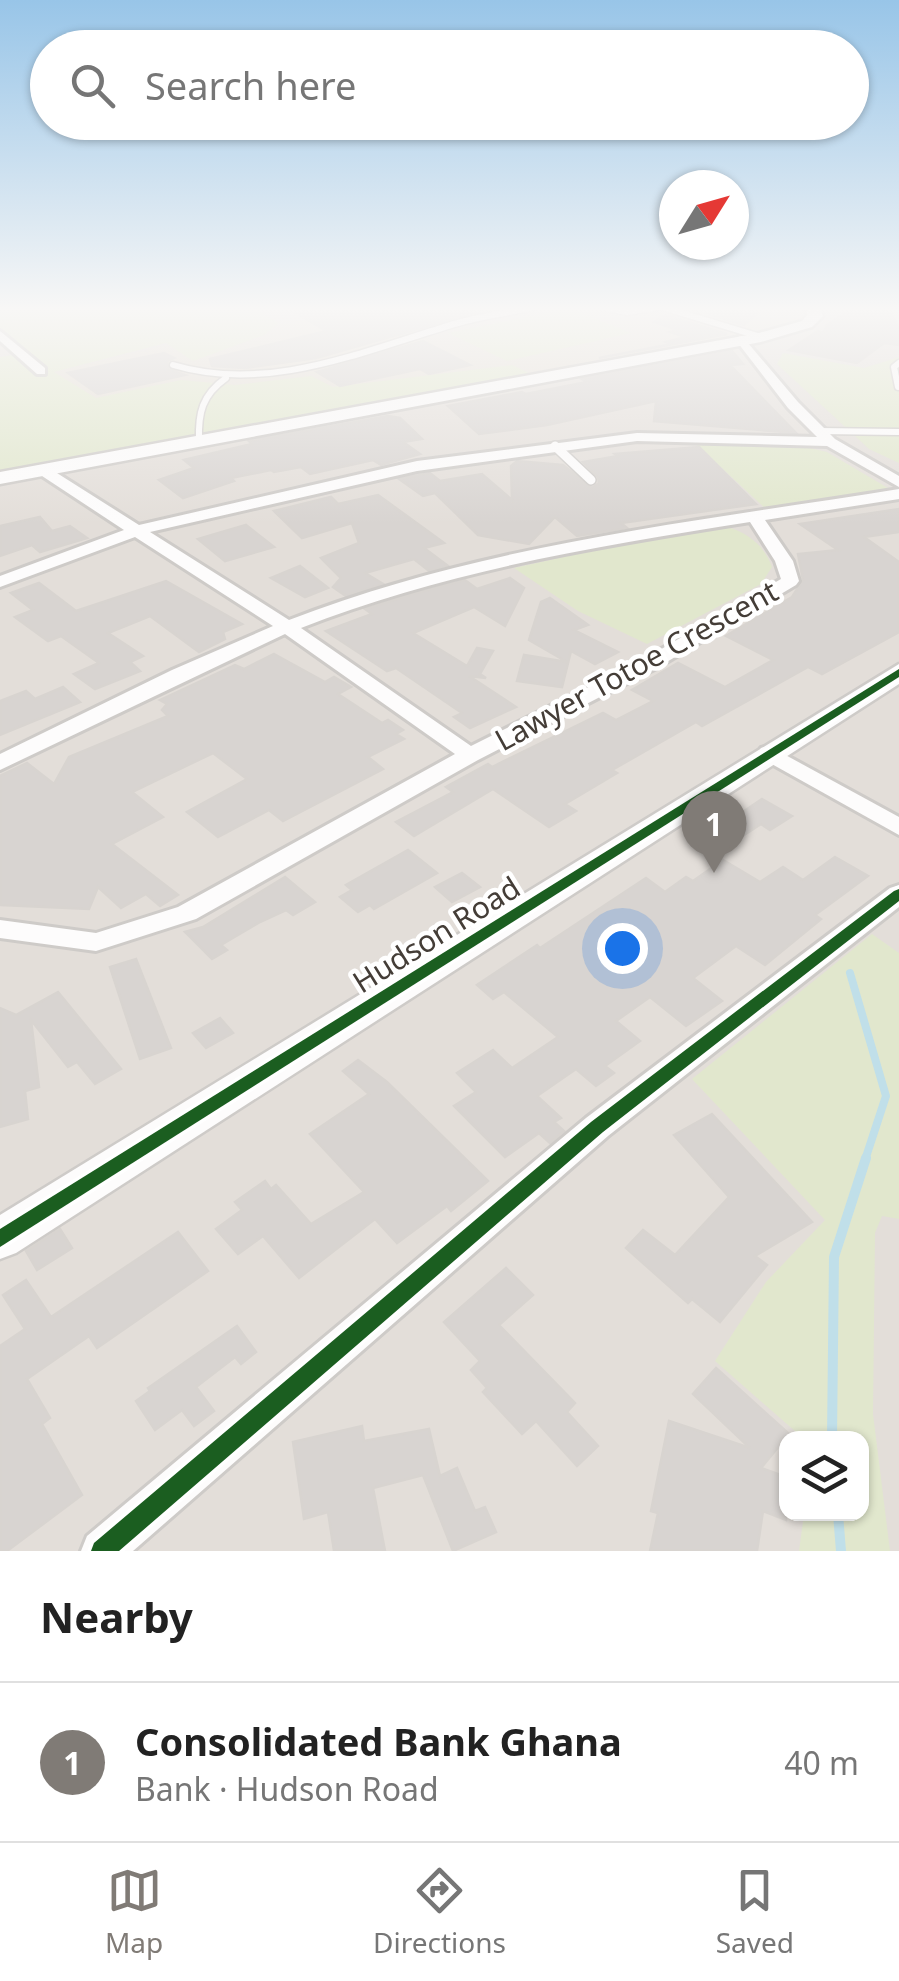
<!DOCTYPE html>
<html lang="en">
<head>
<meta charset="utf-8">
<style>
	:root { --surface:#fff; --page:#f6f6f6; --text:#222; --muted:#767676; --line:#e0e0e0; --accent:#807b76 }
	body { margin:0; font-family:"Noto Sans",sans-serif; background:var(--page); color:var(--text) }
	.controls { position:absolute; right:30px; bottom:30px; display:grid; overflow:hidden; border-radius:20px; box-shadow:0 2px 8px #0004 }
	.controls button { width:90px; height:90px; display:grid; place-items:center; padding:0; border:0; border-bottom:2px solid var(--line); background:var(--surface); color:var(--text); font:50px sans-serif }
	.compass { position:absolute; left:659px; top:170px; width:90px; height:90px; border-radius:50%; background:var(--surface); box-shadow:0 2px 8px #0004; rotate:53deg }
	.you { position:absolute; left:622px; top:948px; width:35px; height:35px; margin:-25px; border:8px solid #fff; border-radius:50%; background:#1a73e8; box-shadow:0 0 0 15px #1a73e833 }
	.badge { display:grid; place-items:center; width:65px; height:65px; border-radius:50%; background:var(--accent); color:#fff; font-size:32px; font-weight:700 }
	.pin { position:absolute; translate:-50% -82px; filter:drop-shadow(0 2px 5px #0008) }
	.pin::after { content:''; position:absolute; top:52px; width:35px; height:30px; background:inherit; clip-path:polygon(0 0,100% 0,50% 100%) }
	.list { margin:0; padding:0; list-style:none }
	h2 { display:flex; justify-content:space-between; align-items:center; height:130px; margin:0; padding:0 40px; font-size:42px }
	h2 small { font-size:32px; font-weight:400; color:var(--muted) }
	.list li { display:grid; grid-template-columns:65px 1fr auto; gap:30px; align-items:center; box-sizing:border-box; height:160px; padding:0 40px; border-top:2px solid var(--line) }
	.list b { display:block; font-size:38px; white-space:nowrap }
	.list p { margin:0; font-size:32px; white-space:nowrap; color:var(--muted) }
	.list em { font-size:32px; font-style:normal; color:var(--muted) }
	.icon { flex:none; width:55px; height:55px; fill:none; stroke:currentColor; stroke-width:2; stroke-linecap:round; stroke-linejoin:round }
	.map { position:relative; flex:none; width:899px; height:1551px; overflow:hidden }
	.search { position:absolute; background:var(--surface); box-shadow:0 2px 8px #0004; left:30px; right:30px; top:30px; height:110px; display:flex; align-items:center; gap:25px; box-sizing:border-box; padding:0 35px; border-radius:55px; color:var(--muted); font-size:38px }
	.sheet { height:290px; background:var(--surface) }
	nav { display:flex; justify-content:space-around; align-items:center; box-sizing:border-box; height:140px; border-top:2px solid var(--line); background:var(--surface); font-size:28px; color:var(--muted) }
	nav a { display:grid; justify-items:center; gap:5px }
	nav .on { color:var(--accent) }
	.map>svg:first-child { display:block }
	.residential { fill:#e3ded9; fill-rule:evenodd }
	.education { fill:#e5dfd6 }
	.green { fill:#e1e7cd }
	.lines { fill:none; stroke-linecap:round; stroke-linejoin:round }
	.stream-far1 { stroke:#c0dfe9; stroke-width:8 }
	.stream { stroke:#c0dfe9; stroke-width:10 }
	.building { fill:#d8d4d1; stroke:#d8d4d0; stroke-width:2.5 }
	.service-far1-casing { stroke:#cecbc8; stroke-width:9 }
	.service-casing { stroke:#cecbc8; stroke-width:12 }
	.minor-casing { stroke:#cecbc8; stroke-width:6 }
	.tertiary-casing { stroke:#cecbc8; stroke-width:5 }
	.service-far1 { stroke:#fdfcfc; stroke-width:6 }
	.service { stroke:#fdfcfc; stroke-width:9 }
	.minor { fill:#fdfcfc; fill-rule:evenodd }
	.tertiary { fill:#fdfcfc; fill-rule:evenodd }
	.cycleway-casing { stroke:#fff; stroke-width:7 }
	.cycleway { fill:#1b5e20; fill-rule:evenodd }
	.labels { text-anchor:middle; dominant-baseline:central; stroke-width:9; stroke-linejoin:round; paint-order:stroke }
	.street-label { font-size:30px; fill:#443d37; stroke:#fff }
</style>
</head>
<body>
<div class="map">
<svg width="899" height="1551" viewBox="0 0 899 1551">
	<rect width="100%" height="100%" fill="#f0edea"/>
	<!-- residential -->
	<path class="residential" d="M0 307H899V1551H0ZM786 1438H862V1514H786Z"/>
	<!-- education -->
	<polygon class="education" points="376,307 801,307 803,312 791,324 768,330 76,459 19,380 159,347"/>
	<!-- green -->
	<g class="green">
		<polygon points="0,307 252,307 279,323 264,335 193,361 166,343 54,372 96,398 181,380 235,385 311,376 333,387 512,365 531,374 0,471 0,357 13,355 0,343"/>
		<polygon points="570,308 631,333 507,361 448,333"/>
		<polygon points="783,353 864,368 899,357 899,463 869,449 777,364"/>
		<polygon points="696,444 810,448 827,452 888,488 883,494 767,510"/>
		<path d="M727 527C749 533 764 546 772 567L761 584 647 644 578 611 514 568 636 541Z"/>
		<polygon points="872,934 899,953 899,1219 882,1216 875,1233 873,1414 890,1551 799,1551 804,1514 862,1514 862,1438 803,1438 715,1361 766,1282 825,1220 692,1079"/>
	</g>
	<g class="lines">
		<!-- stream-far1 -->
		<polyline class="stream-far1" points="850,973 886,1096 865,1160"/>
		<!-- stream -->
		<g class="stream">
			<polyline points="832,1438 834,1257 866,1158"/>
			<polyline points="838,1514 841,1551"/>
		</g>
	</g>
	<!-- building -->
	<g class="building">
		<polygon points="320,307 376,310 484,307 485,310 316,358 245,368 212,366 210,359 327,331 294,312"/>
		<polygon points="739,307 757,313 744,325 690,308"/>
		<polygon points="854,307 888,307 899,328 899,345 884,343 857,363 789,350 818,331 823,333 827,325"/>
		<polygon points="665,315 727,334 599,358 672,344 666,342 686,337 670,332 678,330 654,322"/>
		<polygon points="423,341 470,365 429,374 420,369 340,386 317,372"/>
		<polygon points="732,351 743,364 730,365 796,433 654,421 656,401 547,425 479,434 448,406 522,392 526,394 587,382 582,379"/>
		<polygon points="164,353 174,358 167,361 168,369 185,375 98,394 68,373"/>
		<polygon points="388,416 400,418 422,439 403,442 420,454 381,465 373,460 310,474 301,467 274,472 271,470 231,478 234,481 183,498 159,480 194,468 184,460 252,444 249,441"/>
		<polygon points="699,447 756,504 621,523 627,528 577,536 555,517 529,544 478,535 435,493 423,496 399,479 430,473 440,481 482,474 512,500 511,466 517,461 563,465 592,488 599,483 598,477 583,462 618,456 615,454"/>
		<polygon points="378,495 444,543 424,548 448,566 429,571 414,559 365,573 383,584 346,596 333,587 341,578 321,558 359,543 352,523 302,538 274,511 331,497 338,504"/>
		<polygon points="899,509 899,532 864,537 899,562 899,632 822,674 808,667 702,726 696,722 612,770 617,773 565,804 576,811 549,827 493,789 414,836 396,822 453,792 446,787 488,764 492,767 603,713 616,720 653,701 632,690 678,663 725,687 773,660 726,636 792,597 803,580 798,554 838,550 800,524"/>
		<polygon points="40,517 52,531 70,526 87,538 40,552 32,545 0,556 0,526"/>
		<polygon points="246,525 274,547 225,561 198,539"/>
		<polygon points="300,566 328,588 305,597 271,578"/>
		<polygon points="510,578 524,588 505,626 474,607 413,633 467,666 477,648 493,651 480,674 486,678 469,676 516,707 470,728 454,717 462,713 396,668 387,671 326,631 372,614 365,609 412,594 465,580 477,589"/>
		<polygon points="166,581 242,624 223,632 225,639 199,652 150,616 108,633 143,656 130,662 140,671 95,689 74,674 99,663 61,636 48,641 15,617 33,610 11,593 39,583 76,611"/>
		<polygon points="550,598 588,625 574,630 618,652 595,664 571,651 562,687 517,681 524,655 567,662 529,640 541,602"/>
		<polygon points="274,654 325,682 334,677 351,687 338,694 382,723 388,720 403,730 396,734 404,739 368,757 383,769 283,821 269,810 218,837 187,812 247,779 213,753 132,792 163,817 112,844 178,895 160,906 146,894 121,908 98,887 89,909 0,905 0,776 27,763 54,784 69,757 168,716 162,710 167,704 160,700 235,665 244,669"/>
		<polygon points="63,687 80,702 0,735 0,701 26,691 35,699"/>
		<polygon points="762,799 792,816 770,830 761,824 730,844 712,833"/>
		<polygon points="408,850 437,873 374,909 370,905 358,912 340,897 352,890 346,885"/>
		<polygon points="835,857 868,876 815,915 821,919 765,965 736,946 693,978 722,1001 686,1026 650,997 616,1021 640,1041 605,1066 614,1073 596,1086 576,1069 537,1096 561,1118 554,1122 564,1131 550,1143 539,1133 505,1157 454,1106 476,1092 457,1073 493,1050 512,1068 558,1037 504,992 493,999 477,985 537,945 540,948 646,878 665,892 686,877 693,881 723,860 760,882 783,867 803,880"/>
		<polygon points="462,873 480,887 452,902 435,887"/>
		<polygon points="285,877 315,902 293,915 286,910 260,922 221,945 227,950 212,959 185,932 203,927"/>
		<polygon points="136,959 171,1048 140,1059 110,967"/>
		<polygon points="58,992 121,1069 95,1084 77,1062 68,1067 31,1020 39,1087 25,1091 28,1119 0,1127 0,1008 16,1015"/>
		<polygon points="220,1018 233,1033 206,1048 193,1033"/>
		<polygon points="358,1060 387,1082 488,1181 451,1211 447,1206 397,1243 375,1219 299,1278 263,1236 238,1254 216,1229 242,1210 235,1202 265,1181 271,1189 276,1185 311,1224 364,1192 310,1134 369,1094 343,1071"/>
		<polygon points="712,1114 812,1222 755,1256 767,1265 720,1322 692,1299 688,1303 626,1248 643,1230 675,1255 729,1197 674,1135"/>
		<polygon points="60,1229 72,1248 37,1270 26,1251"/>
		<polygon points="178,1232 208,1271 97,1348 89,1336 27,1379 50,1418 42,1424 82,1495 7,1551 0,1551 0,1346 25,1329 3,1295 26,1280 51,1317"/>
		<polygon points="506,1268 533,1295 499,1325 575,1403 567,1412 598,1446 577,1466 536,1421 522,1434 483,1392 487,1388 471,1370 480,1361 444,1322"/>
		<polygon points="237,1326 256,1352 241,1364 235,1357 196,1387 214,1411 194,1426 182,1410 155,1430 136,1401 150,1391 148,1388"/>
		<polygon points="716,1368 789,1434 761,1468 786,1477 786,1520 763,1511 757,1551 650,1551 658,1513 651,1511 669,1421 750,1448 693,1394"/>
		<polygon points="362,1426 364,1441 429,1429 440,1476 457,1468 475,1511 485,1507 496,1532 453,1551 423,1475 373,1488 385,1551 334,1551 328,1512 304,1519 293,1442"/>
	</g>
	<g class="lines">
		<defs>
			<g id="service-far1">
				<polyline points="602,307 627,312 658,307"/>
				<polyline points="662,307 761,337"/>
				<path d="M173 365C270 394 365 350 458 323 482 316 508 313 533 307"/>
				<polyline points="898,387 894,367 899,363"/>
				<polyline points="819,431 899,432"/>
				<path d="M199 441C198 413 202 395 226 378"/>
			</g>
			<polyline id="service" points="555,446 591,480"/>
			<g id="minor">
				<polygon points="0,331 45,368 45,374 37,374 0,341"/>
				<path d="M742 336 798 402 835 439 899 476V487L827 446 637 441 417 471 150 532 289 620C484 544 694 522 899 489V499L765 520 793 561 799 581 796 585 660 666 478 760 196 919 96 951 0 938V920L96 933 178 907 455 754 285 634 0 770V754L172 670 273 626 135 537 0 587V576L124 530 39 474V468H49L139 525 417 461 637 433 817 437 788 408 738 343V337ZM750 522 775 561 781 579 646 658 471 746 301 628C445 571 598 546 750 522Z"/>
				<polygon points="769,746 899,817 899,835 761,758 758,753 761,748"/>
				<polygon points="899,885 899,907 608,1136 133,1551 81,1551 87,1536 586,1118 890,888"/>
			</g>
			<g id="tertiary">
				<polygon points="806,307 820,307 823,316 812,327 761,342 0,484 0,472 759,333 802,321 807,315"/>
				<polygon points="899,664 899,684 16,1253 0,1259 0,1215"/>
			</g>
		</defs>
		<!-- service-far1 casing -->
		<use href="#service-far1" class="service-far1-casing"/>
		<!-- service casing -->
		<use href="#service" class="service-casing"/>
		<!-- minor casing -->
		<use href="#minor" class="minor-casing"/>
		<!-- tertiary casing -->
		<use href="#tertiary" class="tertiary-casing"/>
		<!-- service-far1 -->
		<use href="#service-far1" class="service-far1"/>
		<!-- service -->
		<use href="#service" class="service"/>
		<!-- minor -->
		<use href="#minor" class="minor"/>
		<!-- tertiary -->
		<use href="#tertiary" class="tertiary"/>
		<defs>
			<g id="cycleway">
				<polygon points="899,669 899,677 0,1247 0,1229"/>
				<polygon points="899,889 899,901 603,1132 119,1551 91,1551 94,1543 591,1122 894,891"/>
			</g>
		</defs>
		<!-- cycleway casing -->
		<use href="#cycleway" class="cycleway-casing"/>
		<!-- cycleway -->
		<use href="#cycleway" class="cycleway"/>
	</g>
	<!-- sky -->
	<linearGradient id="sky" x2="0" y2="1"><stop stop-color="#98c5e8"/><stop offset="0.59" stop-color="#f8f7f6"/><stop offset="1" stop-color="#f8f7f6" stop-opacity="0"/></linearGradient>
	<rect width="899" height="524" fill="url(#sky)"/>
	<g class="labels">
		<!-- street labels -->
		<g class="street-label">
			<text transform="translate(636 665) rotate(-29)">Lawyer Totoe Crescent</text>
			<text transform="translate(436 934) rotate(-32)">Hudson Road</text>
		</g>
	</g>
</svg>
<div class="controls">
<button><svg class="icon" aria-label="layers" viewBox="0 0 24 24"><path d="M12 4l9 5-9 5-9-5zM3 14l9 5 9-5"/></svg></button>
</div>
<svg class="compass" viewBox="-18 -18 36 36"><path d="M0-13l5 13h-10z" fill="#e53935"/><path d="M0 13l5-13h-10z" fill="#767676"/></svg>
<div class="you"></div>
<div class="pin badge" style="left:714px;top:873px">1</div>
<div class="search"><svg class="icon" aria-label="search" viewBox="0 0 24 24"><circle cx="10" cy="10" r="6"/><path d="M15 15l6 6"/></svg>Search here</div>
</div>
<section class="sheet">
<h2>Nearby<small></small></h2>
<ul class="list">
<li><span class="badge">1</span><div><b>Consolidated Bank Ghana</b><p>Bank · Hudson Road</p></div><em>40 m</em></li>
</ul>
</section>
<nav>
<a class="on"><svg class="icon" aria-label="map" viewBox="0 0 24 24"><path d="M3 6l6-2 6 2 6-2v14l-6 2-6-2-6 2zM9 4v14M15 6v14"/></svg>Map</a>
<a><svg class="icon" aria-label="directions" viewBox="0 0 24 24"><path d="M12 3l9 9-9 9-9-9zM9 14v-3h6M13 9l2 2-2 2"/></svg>Directions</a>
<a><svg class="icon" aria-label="saved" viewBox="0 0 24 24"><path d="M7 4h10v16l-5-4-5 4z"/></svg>Saved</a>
</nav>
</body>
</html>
